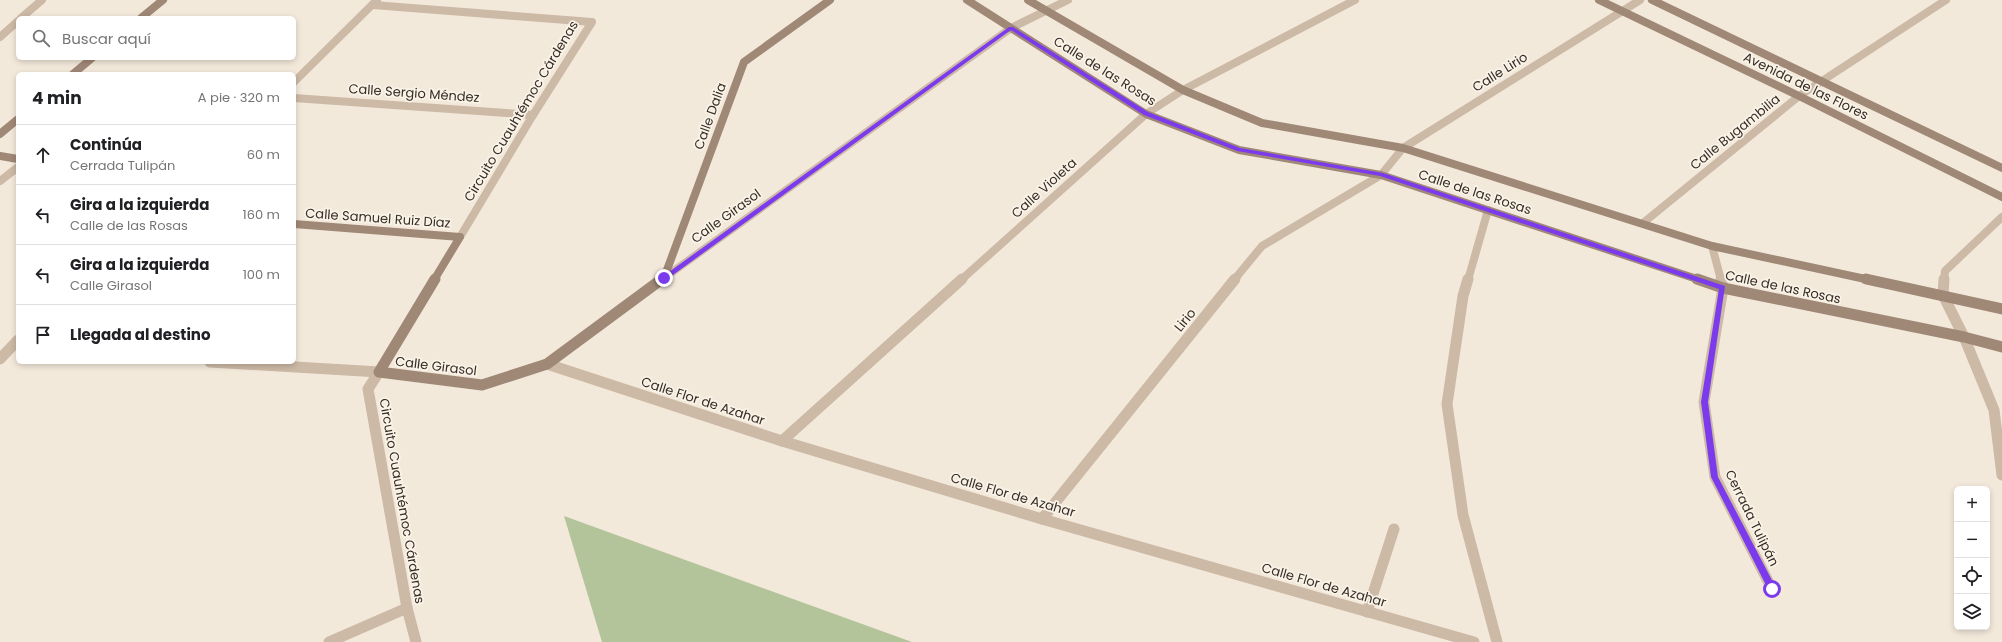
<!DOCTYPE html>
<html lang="es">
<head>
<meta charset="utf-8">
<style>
	:root { --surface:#fff; --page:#f6f6f6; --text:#202124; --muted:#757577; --line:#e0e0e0 }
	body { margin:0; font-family:Poppins,sans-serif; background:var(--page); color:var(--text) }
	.controls { position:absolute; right:12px; bottom:12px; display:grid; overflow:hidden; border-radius:6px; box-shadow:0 2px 6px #0003 }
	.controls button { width:36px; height:36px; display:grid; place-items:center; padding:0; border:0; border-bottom:1px solid var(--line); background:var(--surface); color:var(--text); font:20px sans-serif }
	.stop { position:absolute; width:12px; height:12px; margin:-9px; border:3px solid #7c3aed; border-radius:50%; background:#fff }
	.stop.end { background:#7c3aed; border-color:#fff; box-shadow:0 1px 4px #0008 }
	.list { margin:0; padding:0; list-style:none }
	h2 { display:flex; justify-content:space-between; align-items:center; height:52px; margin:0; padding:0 16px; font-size:17px }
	h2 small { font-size:13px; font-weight:400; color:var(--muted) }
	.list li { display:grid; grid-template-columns:26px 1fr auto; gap:12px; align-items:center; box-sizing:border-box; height:60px; padding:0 16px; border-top:1px solid var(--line) }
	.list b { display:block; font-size:15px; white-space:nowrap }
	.list p { margin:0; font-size:13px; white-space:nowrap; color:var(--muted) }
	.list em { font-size:13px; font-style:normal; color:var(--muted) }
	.icon { flex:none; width:22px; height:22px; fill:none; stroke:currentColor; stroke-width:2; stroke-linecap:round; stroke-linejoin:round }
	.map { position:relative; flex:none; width:2002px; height:642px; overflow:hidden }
	.search { position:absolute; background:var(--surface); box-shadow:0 2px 6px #0003; left:16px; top:16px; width:280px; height:44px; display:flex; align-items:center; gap:10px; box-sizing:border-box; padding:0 14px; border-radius:6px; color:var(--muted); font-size:15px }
	.panel { position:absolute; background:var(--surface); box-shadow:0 2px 6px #0003; left:16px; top:72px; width:280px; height:292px; border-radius:6px }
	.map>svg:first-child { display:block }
	.green { fill:#b3c39a }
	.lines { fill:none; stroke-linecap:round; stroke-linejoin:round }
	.street-far1 { stroke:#ccb9a6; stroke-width:8 }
	.street { stroke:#ccb9a6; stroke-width:11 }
	.secondary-far1 { stroke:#a08877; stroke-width:8 }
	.secondary { stroke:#a08877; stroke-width:11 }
	.route { fill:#7c3aed }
	.labels { text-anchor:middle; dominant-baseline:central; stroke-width:3.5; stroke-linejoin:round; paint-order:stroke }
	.street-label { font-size:13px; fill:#372d27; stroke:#faf3e7 }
</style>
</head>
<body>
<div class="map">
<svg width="2002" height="642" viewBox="0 0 2002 642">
	<rect width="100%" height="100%" fill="#f3e9db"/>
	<!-- green -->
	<polygon class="green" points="564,516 912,642 602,642"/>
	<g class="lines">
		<!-- street-far1 -->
		<g class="street-far1">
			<polyline points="373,5 592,22 533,115 460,237"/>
			<polyline points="21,18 42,0"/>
			<polyline points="0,37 18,21"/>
			<polyline points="294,82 377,0"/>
			<polyline points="294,98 533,115"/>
			<polyline points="0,181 18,167"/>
			<polyline points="1643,223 1799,96 1946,0"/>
			<polyline points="1712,246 1721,280"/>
			<polyline points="664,278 1011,28 1068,0"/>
			<polyline points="961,280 1146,114 1183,90 1355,0"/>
			<polyline points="1234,280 1262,246 1381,175 1403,148 1640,0"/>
			<polyline points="1468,280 1488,210"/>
			<polyline points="1944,280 1945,271 2002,217"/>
		</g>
		<!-- street -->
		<g class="street">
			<polyline points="1468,279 1463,296 1447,404 1463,515 1497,642"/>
			<polyline points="1721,279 1723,288 1704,402 1715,477 1772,589"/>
			<polyline points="1944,279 1943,295 1964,337 1994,410 2002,475"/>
			<polyline points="0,359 18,340"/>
			<polyline points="210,362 379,372 368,389 407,608 416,642"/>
			<polyline points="547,364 782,441 1042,519 1474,642"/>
			<polyline points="782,441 962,279"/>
			<polyline points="1042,519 1235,279"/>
			<polyline points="1367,612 1394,529"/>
			<polyline points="329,642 407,608"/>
		</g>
		<!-- secondary-far1 -->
		<g class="secondary-far1">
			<polyline points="967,0 1146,114 1239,150 1381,175 1700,280"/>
			<polyline points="1028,0 1183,90 1262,123 1403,148 1712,246 1870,280"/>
			<polyline points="1599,0 1799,96 2002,197"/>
			<polyline points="1652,0 2002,168"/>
			<polyline points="141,18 163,0"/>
			<polyline points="73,74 92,58"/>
			<polyline points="0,134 18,119"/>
			<polyline points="0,156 18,159"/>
			<polyline points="294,224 460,237 434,280"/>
			<polyline points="661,280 664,278 744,62 830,0"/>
		</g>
		<!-- secondary -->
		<g class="secondary">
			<polyline points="435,279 379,372 482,385 547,364 662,279"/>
			<polyline points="1697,279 1723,288 1964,337 2002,347"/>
			<polyline points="1866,279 2002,309"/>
		</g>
	</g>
	<!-- route -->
	<polygon class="route" points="1009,27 1013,27 1148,112 1240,148 1383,173 1725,286 1708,402 1718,477 1775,586 1775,591 1769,591 1711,477 1701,402 1719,289 1380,176 1237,151 1144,115 1011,30 666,280 662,280 662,277"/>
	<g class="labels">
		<!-- street labels -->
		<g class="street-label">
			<text transform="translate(1105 71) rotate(32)">Calle de las Rosas</text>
			<text transform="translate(1500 72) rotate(-32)">Calle Lirio</text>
			<text transform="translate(1806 86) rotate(26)">Avenida de las Flores</text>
			<text transform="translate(414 93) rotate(4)">Calle Sergio Méndez</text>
			<text transform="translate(521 111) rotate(-59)">Circuito Cuauhtémoc Cárdenas</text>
			<text transform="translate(710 116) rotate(-70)">Calle Dalia</text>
			<text transform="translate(1735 132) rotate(-39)">Calle Bugambilia</text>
			<text transform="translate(1044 188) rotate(-42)">Calle Violeta</text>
			<text transform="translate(1475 192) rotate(18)">Calle de las Rosas</text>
			<text transform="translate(726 216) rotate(-36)">Calle Girasol</text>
			<text transform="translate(378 218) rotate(4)">Calle Samuel Ruiz Díaz</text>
			<text transform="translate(1783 287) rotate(12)">Calle de las Rosas</text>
			<text transform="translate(1185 320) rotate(-51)">Lirio</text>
			<text transform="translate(436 366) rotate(7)">Calle Girasol</text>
			<text transform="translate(703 401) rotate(18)">Calle Flor de Azahar</text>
			<text transform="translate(1013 495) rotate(16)">Calle Flor de Azahar</text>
			<text transform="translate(402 501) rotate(80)">Circuito Cuauhtémoc Cárdenas</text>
			<text transform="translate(1752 518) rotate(64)">Cerrada Tulipán</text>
			<text transform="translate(1324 585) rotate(16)">Calle Flor de Azahar</text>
		</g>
	</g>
</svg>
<div class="controls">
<button>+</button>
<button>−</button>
<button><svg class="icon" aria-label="locate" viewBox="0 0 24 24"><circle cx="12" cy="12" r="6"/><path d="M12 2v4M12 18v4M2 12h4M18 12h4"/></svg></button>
<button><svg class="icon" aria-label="layers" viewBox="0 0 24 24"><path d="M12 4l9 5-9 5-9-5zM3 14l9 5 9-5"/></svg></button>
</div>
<div class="stop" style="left:1772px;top:589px"></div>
<div class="stop end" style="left:664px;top:278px"></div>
<div class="search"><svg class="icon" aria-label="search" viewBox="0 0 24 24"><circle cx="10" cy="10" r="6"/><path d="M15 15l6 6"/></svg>Buscar aquí</div>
<section class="panel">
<h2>4 min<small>A pie · 320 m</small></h2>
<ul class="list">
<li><svg class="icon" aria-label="ahead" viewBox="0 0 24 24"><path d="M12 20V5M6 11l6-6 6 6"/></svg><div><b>Continúa</b><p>Cerrada Tulipán</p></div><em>60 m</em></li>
<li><svg class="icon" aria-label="left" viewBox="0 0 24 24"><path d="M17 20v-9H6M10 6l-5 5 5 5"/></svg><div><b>Gira a la izquierda</b><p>Calle de las Rosas</p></div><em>160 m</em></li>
<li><svg class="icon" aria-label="left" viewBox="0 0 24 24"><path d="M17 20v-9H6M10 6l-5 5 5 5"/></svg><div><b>Gira a la izquierda</b><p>Calle Girasol</p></div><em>100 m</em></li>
<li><svg class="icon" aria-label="arrive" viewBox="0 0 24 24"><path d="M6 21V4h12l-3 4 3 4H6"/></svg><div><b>Llegada al destino</b></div></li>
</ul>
</section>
</div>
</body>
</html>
